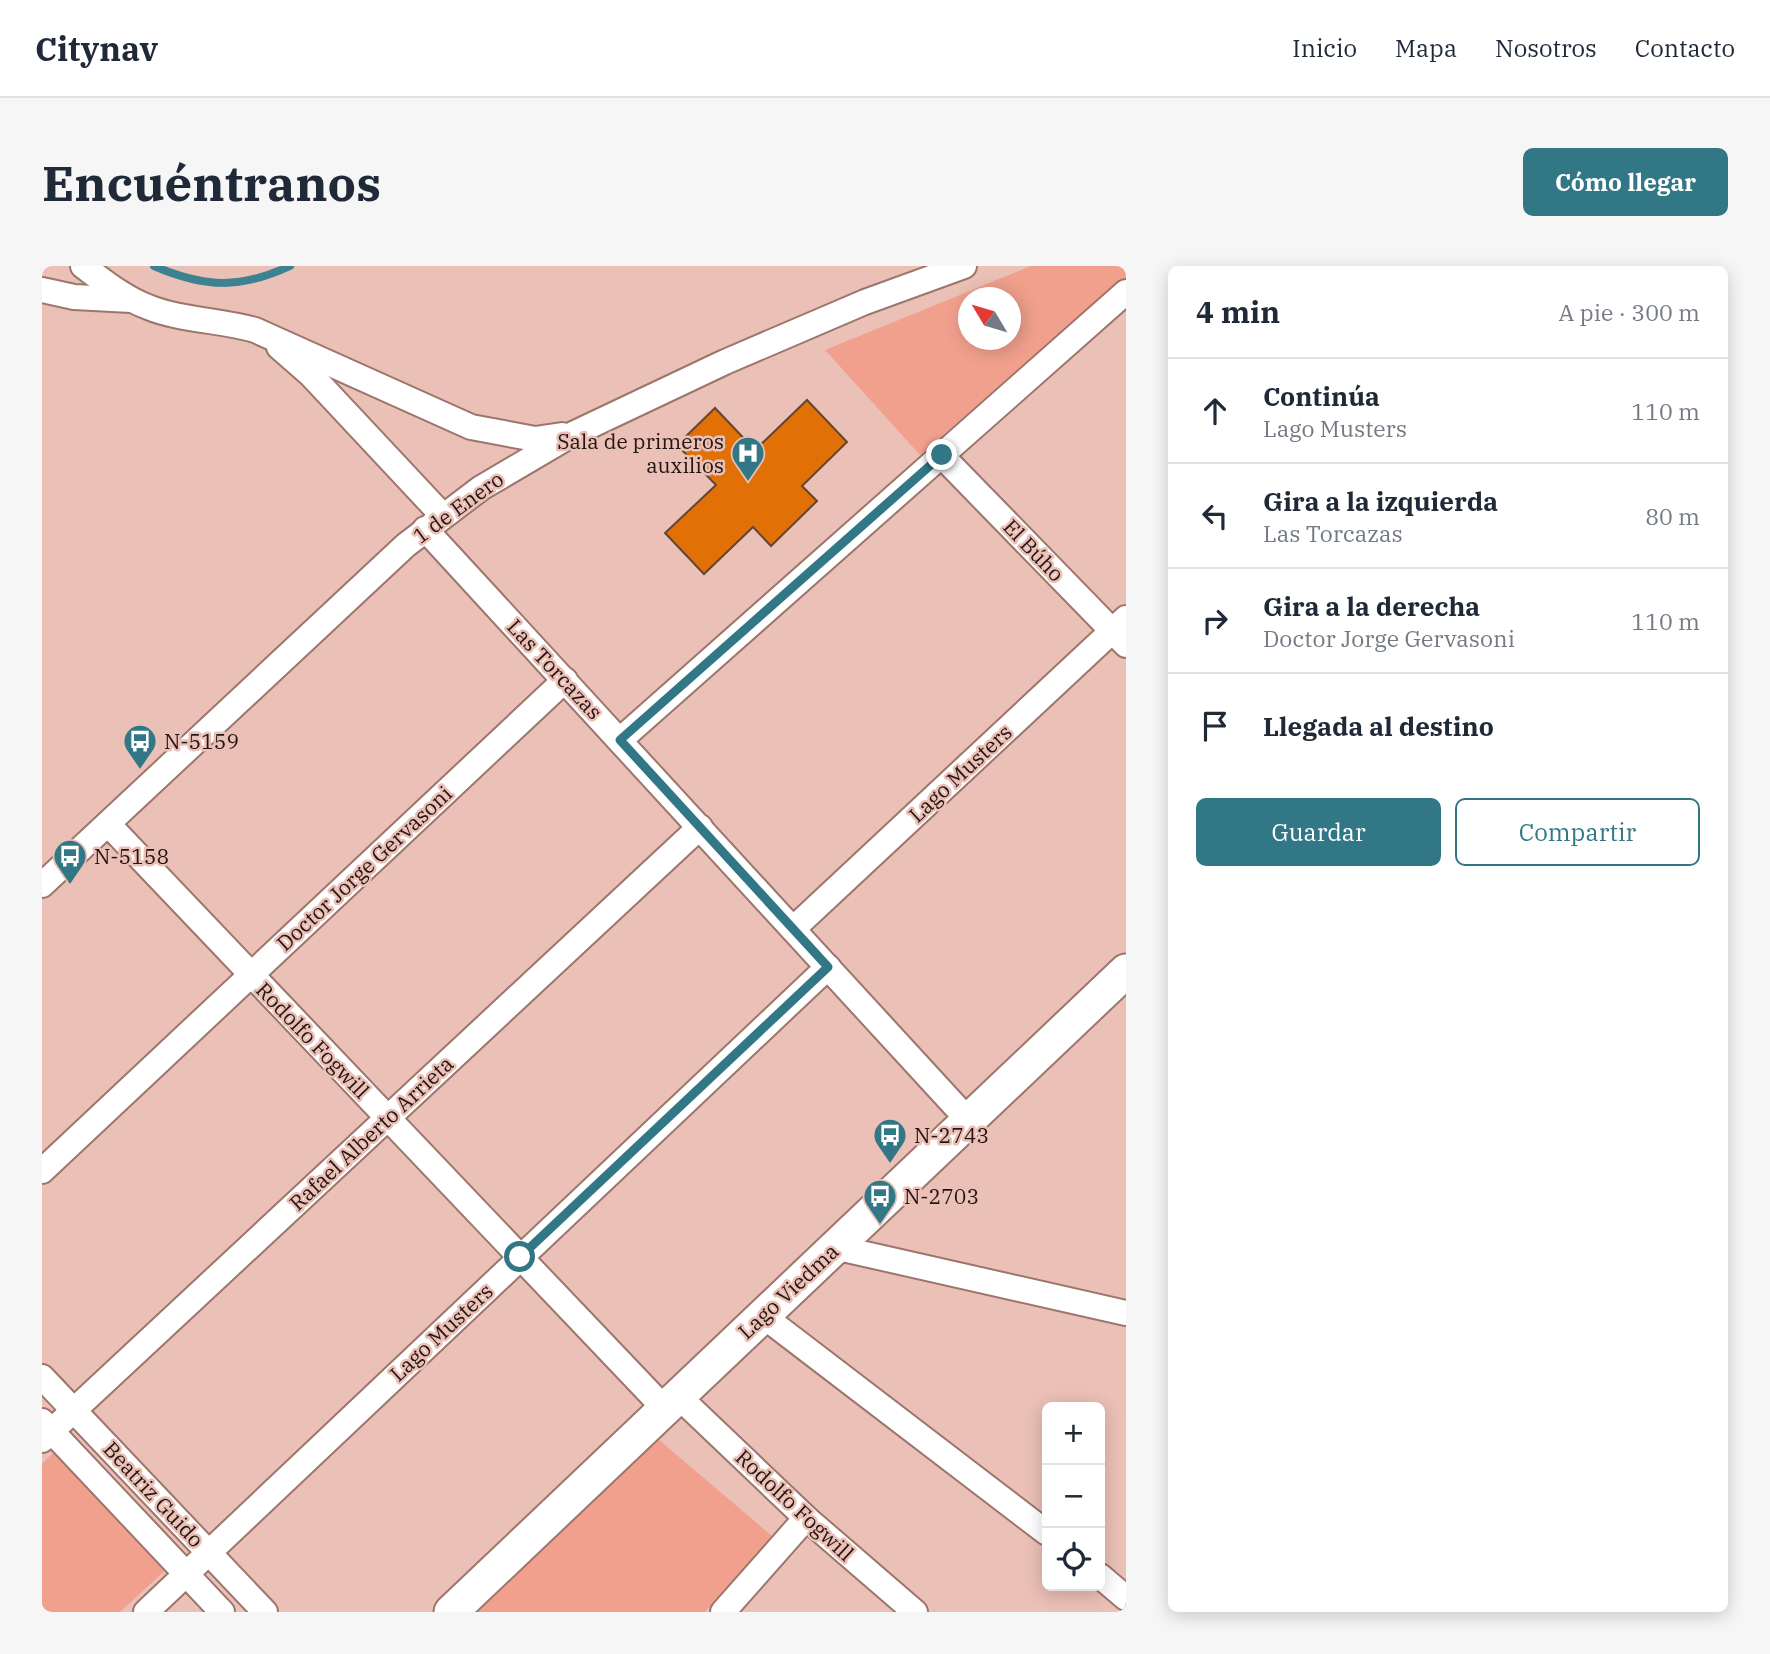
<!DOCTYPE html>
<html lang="es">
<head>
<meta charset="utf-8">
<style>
	:root { --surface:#fff; --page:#f6f6f7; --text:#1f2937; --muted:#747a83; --line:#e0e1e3; --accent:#327785 }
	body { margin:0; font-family:"IBM Plex Serif",serif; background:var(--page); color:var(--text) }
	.controls { position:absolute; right:21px; bottom:21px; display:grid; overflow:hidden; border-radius:10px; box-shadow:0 4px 18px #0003 }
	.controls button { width:63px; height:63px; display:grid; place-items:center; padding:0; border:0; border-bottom:2px solid var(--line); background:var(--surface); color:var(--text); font:35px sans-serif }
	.compass { position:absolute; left:916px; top:21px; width:63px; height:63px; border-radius:50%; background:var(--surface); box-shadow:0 4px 18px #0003; rotate:308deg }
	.stop { position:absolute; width:21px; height:21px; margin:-16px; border:5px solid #327785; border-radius:50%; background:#fff }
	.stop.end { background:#327785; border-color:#fff; box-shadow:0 2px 7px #0008 }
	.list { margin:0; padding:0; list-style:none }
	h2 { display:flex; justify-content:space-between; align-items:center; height:91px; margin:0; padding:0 28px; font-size:30px }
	h2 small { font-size:23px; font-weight:400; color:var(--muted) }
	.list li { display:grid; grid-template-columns:46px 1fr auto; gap:21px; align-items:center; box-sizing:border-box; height:105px; padding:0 28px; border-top:2px solid var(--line) }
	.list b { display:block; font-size:26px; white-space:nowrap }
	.list p { margin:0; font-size:23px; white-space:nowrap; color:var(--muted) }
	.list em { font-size:23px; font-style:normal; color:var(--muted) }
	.actions { display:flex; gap:14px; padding:21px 28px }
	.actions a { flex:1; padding:16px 0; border:2px solid var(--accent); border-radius:10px; text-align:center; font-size:24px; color:var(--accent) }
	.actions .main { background:var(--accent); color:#fff }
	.icon { flex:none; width:38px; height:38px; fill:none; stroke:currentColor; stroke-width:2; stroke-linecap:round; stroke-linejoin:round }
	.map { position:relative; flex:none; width:1084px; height:1346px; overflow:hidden; border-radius:10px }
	header { display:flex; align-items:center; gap:42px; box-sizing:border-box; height:98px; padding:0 35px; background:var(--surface); border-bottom:2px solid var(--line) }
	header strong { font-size:33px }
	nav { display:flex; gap:38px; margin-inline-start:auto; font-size:24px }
	.intro { display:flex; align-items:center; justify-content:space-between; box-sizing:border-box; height:168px; padding:0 42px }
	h1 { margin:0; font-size:49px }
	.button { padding:18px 32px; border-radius:10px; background:var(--accent); color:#fff; font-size:24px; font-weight:700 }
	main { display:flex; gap:42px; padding:0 42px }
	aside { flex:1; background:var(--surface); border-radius:10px; box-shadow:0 4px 18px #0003 }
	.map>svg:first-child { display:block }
	.green { fill:#f2a08e; fill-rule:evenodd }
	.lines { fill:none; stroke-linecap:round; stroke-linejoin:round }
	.stream { stroke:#3c8290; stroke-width:8 }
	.building { fill:#e17107; stroke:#634531; stroke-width:2 }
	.minor-casing { stroke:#9c756c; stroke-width:28 }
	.secondary-casing { stroke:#9c756c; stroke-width:37 }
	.minor { stroke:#fff; stroke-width:24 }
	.secondary { stroke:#fff; stroke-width:33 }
	.route { stroke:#327785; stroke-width:9 }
	.labels { text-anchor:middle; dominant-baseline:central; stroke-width:5; stroke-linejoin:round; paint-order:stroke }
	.poi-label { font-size:21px; fill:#241512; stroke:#ebc0b6; text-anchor:start }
	.street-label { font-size:21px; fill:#241512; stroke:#ebc0b6 }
</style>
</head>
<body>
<header>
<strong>Citynav</strong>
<nav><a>Inicio</a><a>Mapa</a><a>Nosotros</a><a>Contacto</a></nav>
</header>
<div class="intro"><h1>Encuéntranos</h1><a class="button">Cómo llegar</a></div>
<main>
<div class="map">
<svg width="1084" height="1346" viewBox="0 0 1084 1346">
	<rect width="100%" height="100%" fill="#ebc0b6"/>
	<!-- green -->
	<g class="green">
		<path d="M989 0H1084V11L878 189 783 84ZM926 32H968V74H926Z"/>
		<polygon points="616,1173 730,1270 663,1346 434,1346"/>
		<polygon points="16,1182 128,1300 78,1346 0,1346 0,1198"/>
	</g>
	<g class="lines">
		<!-- stream -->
		<path class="stream" d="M112 0C163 22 199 23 248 0"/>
	</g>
	<!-- building -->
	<polygon class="building" points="765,134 805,176 760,220 775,235 729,280 711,261 662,308 623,267 674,219 635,179 673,142 713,184"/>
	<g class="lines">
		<defs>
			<g id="minor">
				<path d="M41 0C61 15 82 32 106 41 137 54 179 54 213 64L429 161 493 173 520 169"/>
				<polyline points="0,24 32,31 89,34"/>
				<polyline points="237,81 269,109 400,249"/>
				<polyline points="899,189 1084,379"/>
				<polyline points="383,263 926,854"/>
				<polyline points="578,474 1084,26"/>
				<polyline points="66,558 622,1142"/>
				<polyline points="0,619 364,279 439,222 531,168 683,96 823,36 922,0"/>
				<polyline points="751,663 1084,352"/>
				<polyline points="0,905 523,414"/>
				<polyline points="792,981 1084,1047"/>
				<polyline points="720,1049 1005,1267"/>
				<polyline points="0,1111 223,1346"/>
				<polyline points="635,1129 764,1252 873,1346"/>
				<polyline points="0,1155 180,1346"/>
				<polyline points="0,1174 658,561"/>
				<polyline points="1058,1310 1084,1332"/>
				<polyline points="104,1346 786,701"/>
				<polyline points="681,1346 764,1252"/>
			</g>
			<polyline id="secondary" points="409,1346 1084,705"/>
		</defs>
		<!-- minor casing -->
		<use href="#minor" class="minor-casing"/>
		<!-- secondary casing -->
		<use href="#secondary" class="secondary-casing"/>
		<!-- minor -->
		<use href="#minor" class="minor"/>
		<!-- secondary -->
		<use href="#secondary" class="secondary"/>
	</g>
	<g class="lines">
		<!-- route -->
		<polyline class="route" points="478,991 786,701 578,474 900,189"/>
	</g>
	<!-- icons -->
	<defs>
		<symbol id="hospital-pin" viewBox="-11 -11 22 30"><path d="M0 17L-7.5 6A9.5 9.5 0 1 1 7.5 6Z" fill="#327785" stroke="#ebc0b6"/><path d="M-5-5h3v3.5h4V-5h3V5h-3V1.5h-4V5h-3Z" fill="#fff"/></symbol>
		<symbol id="bus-pin" viewBox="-11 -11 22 30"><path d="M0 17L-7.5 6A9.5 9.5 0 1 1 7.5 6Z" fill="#327785" stroke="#ebc0b6"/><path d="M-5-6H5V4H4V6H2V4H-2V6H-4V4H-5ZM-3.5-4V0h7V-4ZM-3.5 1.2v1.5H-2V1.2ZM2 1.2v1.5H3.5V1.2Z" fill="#fff"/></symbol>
	</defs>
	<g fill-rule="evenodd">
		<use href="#hospital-pin" x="687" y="168" width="38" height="52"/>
		<use href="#bus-pin" x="79" y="456" width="38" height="52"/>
		<use href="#bus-pin" x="9" y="571" width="38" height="52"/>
		<use href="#bus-pin" x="829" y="850" width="38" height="52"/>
		<use href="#bus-pin" x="819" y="911" width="38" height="52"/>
	</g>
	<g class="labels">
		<!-- poi labels -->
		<g class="poi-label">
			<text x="682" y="175" text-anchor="end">Sala de primeros<tspan x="682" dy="24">auxilios</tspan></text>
			<text x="122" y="475">N-5159</text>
			<text x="52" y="590">N-5158</text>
			<text x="872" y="869">N-2743</text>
			<text x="862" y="930">N-2703</text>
		</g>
		<!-- street labels -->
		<g class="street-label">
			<text transform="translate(416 241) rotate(-36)">1 de Enero</text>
			<text transform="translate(992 284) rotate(46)">El Búho</text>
			<text transform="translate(513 403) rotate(47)">Las Torcazas</text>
			<text transform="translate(918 507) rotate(-43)">Lago Musters</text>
			<text transform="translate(322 602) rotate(-43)">Doctor Jorge Gervasoni</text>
			<text transform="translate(271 774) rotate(46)">Rodolfo Fogwill</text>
			<text transform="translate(329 867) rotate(-43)">Rafael Alberto Arrieta</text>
			<text transform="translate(746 1025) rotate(-43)">Lago Viedma</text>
			<text transform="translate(399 1066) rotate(-43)">Lago Musters</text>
			<text transform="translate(112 1228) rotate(47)">Beatriz Guido</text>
			<text transform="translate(753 1239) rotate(43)">Rodolfo Fogwill</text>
		</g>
	</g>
</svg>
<div class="controls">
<button>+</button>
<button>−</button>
<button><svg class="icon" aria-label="locate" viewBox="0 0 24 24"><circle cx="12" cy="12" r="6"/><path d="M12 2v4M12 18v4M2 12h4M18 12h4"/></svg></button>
</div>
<svg class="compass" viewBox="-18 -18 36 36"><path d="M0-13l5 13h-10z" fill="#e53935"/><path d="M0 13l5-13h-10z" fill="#747a83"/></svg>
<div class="stop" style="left:478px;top:991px"></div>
<div class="stop end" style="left:900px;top:189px"></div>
</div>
<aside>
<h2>4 min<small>A pie · 300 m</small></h2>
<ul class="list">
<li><svg class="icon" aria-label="ahead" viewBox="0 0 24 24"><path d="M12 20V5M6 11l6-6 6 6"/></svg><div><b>Continúa</b><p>Lago Musters</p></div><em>110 m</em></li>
<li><svg class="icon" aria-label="left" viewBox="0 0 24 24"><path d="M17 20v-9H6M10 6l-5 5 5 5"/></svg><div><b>Gira a la izquierda</b><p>Las Torcazas</p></div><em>80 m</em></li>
<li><svg class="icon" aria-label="right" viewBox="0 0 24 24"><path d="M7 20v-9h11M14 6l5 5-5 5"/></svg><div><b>Gira a la derecha</b><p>Doctor Jorge Gervasoni</p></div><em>110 m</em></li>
<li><svg class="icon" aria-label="arrive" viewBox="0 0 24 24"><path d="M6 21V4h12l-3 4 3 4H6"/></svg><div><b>Llegada al destino</b></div></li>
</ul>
<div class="actions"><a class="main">Guardar</a><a>Compartir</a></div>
</aside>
</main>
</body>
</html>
